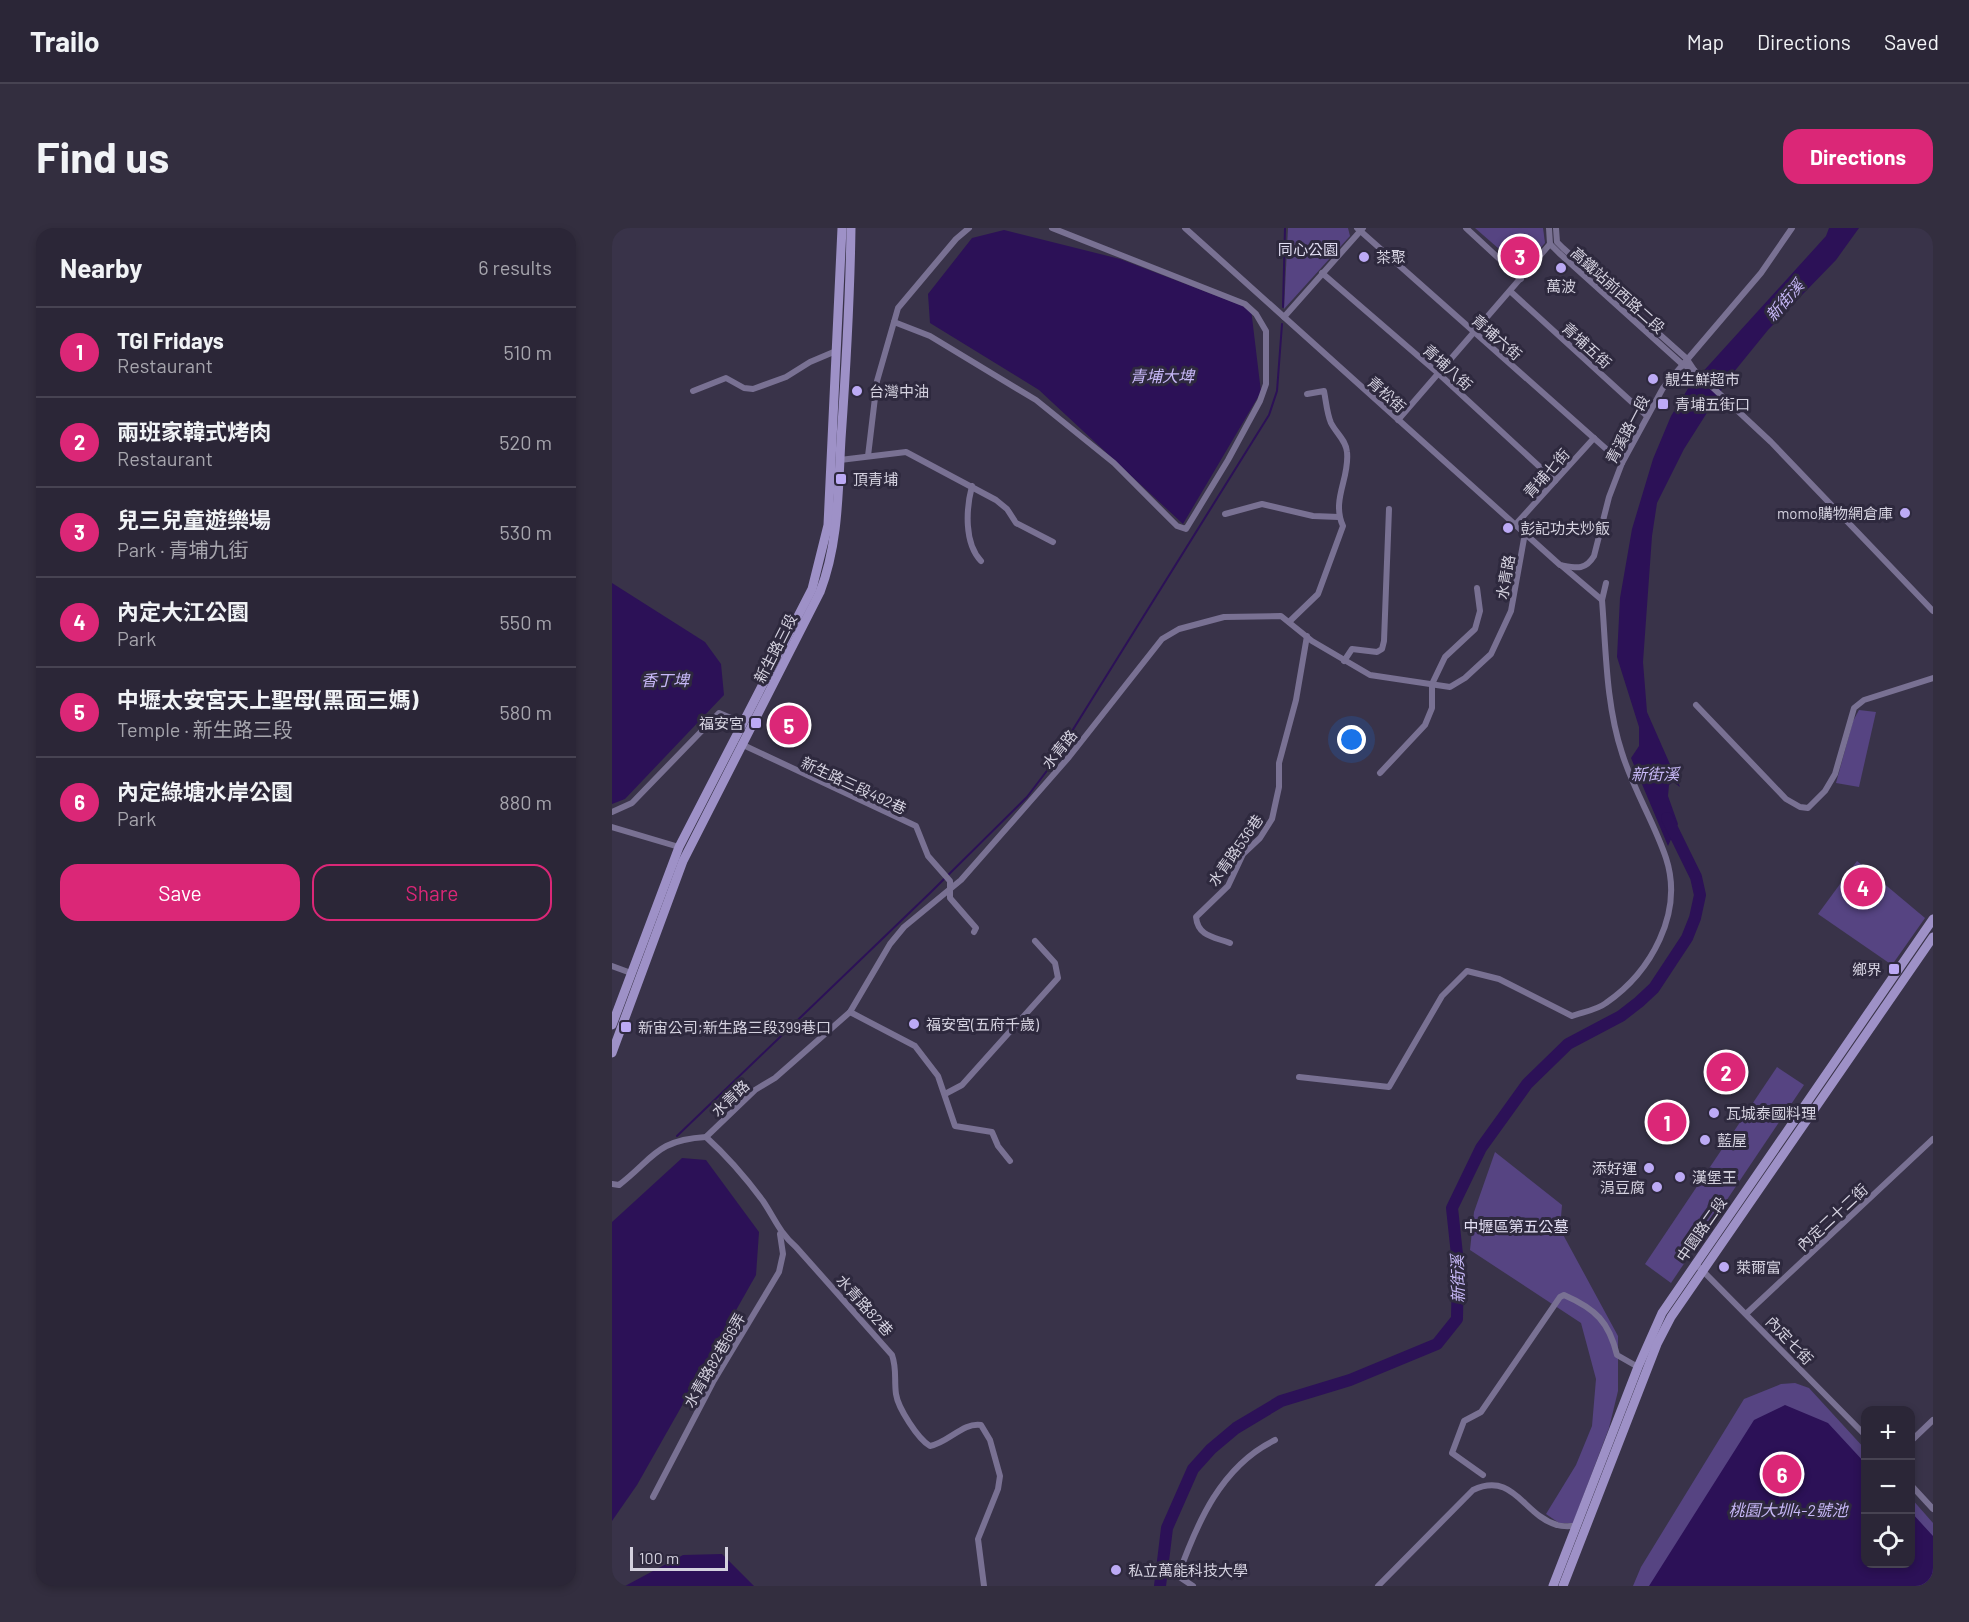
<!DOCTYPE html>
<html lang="en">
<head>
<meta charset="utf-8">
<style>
	:root { --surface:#2b2637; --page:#332e3f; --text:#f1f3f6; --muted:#a6a5ad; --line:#474352; --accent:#db2777 }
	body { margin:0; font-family:Barlow,"Noto Sans TC",sans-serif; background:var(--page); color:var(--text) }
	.controls { position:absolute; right:18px; bottom:18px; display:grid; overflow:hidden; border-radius:12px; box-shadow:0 3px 9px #0003 }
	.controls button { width:54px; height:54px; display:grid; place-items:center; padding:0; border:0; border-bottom:2px solid var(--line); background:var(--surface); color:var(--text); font:30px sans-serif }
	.scale { position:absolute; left:18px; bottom:15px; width:98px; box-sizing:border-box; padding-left:6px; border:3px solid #d4d1df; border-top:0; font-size:16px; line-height:21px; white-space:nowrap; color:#d4d1df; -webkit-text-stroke:4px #2e293e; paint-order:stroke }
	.you { position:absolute; left:740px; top:512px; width:21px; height:21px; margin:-15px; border:4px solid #fff; border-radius:50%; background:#1a73e8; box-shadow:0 0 0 9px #1a73e833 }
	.badge { display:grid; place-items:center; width:39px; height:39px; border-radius:50%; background:var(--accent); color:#fff; font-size:20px; font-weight:700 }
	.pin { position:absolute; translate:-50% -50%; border:3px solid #fff; box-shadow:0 2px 6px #0006 }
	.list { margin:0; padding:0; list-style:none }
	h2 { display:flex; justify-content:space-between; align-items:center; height:78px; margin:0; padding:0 24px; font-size:26px }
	h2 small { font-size:20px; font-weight:400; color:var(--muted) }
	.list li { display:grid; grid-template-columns:39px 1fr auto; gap:18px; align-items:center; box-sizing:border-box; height:90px; padding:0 24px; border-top:2px solid var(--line) }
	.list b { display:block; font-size:22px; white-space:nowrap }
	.list p { margin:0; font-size:20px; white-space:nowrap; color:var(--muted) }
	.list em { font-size:20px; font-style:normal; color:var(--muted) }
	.actions { display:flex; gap:12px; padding:18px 24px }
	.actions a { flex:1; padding:14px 0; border:2px solid var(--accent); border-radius:18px; text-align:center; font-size:21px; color:var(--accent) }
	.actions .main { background:var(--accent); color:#fff }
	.icon { flex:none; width:33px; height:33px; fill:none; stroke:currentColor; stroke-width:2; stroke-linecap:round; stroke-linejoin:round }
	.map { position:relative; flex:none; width:1321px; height:1358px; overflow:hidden; border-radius:18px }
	header { display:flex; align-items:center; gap:36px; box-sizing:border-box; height:84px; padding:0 30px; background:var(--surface); border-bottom:2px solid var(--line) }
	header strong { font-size:28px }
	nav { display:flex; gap:33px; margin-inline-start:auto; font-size:21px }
	.intro { display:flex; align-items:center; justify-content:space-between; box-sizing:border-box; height:144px; padding:0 36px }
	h1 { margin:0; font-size:42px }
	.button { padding:15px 27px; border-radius:18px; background:var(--accent); color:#fff; font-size:21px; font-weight:700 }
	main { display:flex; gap:36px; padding:0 36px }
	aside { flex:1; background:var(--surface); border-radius:18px; box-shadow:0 3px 9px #0003 }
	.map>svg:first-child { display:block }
	.green { fill:#564482 }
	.water { fill:#2c1157 }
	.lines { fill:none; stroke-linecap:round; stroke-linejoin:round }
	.stream { stroke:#2c1157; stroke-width:2 }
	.river { stroke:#2c1157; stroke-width:12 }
	.street { stroke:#797193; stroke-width:6 }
	.secondary { stroke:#9e91c7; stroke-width:9 }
	.poi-dot { fill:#bcaaf5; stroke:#2e293e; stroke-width:2 }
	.labels { text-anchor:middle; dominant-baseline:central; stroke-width:6; stroke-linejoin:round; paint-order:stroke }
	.park-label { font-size:15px; fill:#e1ddf2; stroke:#2e293e }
	.poi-label { font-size:15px; fill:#d4d1df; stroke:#2e293e; text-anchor:start }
	.street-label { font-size:15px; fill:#d4d1df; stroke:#2e293e }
	.water-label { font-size:16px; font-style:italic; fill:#c7b8f7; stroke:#2e293e }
</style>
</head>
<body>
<header>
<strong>Trailo</strong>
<nav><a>Map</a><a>Directions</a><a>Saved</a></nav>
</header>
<div class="intro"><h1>Find us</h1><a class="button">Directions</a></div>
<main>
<aside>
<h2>Nearby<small>6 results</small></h2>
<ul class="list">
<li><span class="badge">1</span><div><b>TGI Fridays</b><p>Restaurant</p></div><em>510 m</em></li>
<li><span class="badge">2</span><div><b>兩班家韓式烤肉</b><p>Restaurant</p></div><em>520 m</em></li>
<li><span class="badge">3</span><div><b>兒三兒童遊樂場</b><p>Park · 青埔九街</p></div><em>530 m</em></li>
<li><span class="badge">4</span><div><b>內定大江公園</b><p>Park</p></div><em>550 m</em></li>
<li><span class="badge">5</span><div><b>中壢太安宮天上聖母(黑面三媽)</b><p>Temple · 新生路三段</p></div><em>580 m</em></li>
<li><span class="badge">6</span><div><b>內定綠塘水岸公園</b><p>Park</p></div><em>880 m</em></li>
</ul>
<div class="actions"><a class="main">Save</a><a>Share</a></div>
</aside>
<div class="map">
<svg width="1321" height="1358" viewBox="0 0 1321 1358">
	<rect width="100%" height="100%" fill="#393349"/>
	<!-- green -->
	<g class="green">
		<polygon points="676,0 736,0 738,8 672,81"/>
		<polygon points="863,0 931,0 933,15 910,41"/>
		<polygon points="1247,482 1264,484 1247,559 1224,555 1241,493"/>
		<polygon points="1245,633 1313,690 1280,737 1206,686"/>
		<polygon points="1165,839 1192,857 1059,1055 1033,1036"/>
		<polygon points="883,924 950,977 948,1001 1006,1108 1006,1163 997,1200 961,1295 947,1295 934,1286 964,1237 980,1198 984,1151 969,1095 858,1022 862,984"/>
		<polygon points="1183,1155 1197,1160 1253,1221 1254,1336 1298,1336 1299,1270 1321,1295 1321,1358 1021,1358 1029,1339 1132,1171 1169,1156"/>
	</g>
	<!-- water -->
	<g class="water">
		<polygon points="1217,0 1247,0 1224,32 1156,102 1117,150 1072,221 1045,275 1040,308 1031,434 1035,484 1068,559 1061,554 1057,557 1056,568 1066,596 1056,618 1019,530 1027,518 1027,499 1005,429 1008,370 1020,301 1041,231 1059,188 1077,159 1214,8"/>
		<polygon points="392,2 508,31 639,81 649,164 571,296 427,162 318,95 316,66 360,10"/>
		<polygon points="0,355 93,414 109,436 112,467 13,571 0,576"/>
		<polygon points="70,930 94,932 147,1004 144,1047 25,1257 0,1293 0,994"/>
		<polygon points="1173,1177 1216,1195 1253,1235 1254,1336 1298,1336 1299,1284 1321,1308 1321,1358 1037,1358 1142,1192"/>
		<polygon points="110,1326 142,1358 13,1358 71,1327"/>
	</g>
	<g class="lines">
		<!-- stream -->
		<g class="stream">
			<polyline points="671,79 673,0"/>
			<polyline points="65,908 319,664 415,569 437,540 657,187 665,163 670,96"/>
		</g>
		<!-- river -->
		<polyline class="river" points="548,1358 555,1300 581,1241 599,1221 624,1200 669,1173 738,1152 825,1116 845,1091 846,1036 840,980 869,920 915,856 956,816 1009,788 1027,774 1042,760 1075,710 1083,690 1088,667 1084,649 1055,590"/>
		<!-- street -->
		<g class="street">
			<path d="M573 0 948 337C964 340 973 343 982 328L997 269 1010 235 1051 160 1149 45 1180 0"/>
			<polyline points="745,0 1010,235"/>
			<polyline points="854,0 909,51"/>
			<polyline points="937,0 938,16 947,25 1070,136 1082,142 1074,130 951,20 945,14 944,0"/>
			<polyline points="710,45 827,146 943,253"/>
			<polyline points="898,63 1035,188"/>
			<polyline points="672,89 751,0"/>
			<polyline points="282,94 318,108 424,172 502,235 565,298 574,301 616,232 648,173 654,156 654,103 644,86 633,76 440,0"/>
			<polyline points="1082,142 1159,214 1321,383"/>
			<polyline points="81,163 114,150 132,160 141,161 174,149 198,134 224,123"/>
			<polyline points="786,192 938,16"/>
			<polyline points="256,228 265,153 286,80 344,11 357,0"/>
			<polyline points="228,232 294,224 384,272 395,281 404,295 441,314"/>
			<path d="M360 258C354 281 352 315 369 333"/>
			<polyline points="613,286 650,276 701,288 727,289"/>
			<polyline points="904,296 982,210"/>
			<polyline points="950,338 990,372 994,355"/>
			<path d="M677 394 706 366 731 298C719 272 738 250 735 224 734 212 724 205 719 195 715 186 714 173 712 163L695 166"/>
			<polyline points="732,433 740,421 765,424 770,421 772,413 777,281"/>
			<polyline points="1084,477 1174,571 1188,579 1196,580 1213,563 1223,546 1242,480 1252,472 1321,450"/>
			<polyline points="129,516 304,598 316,628 338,653 338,670 364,700 362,704"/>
			<polyline points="768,545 813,497 820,480 820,456 833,429 863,401 868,383 865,360"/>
			<polyline points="0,584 20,575 107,485 131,495"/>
			<polyline points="0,599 67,619"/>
			<path d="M618 715C603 709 586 709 584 689L616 658 631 626 648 610 660 591 667 559V535L684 472 695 408"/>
			<polyline points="0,738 19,745"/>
			<polyline points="238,784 303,818 326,848 343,898 380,904 386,918 398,933"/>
			<path d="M687 849 777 859 830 768 855 743 887 751 960 788C971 784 985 782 994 775 1039 744 1072 685 1054 630 1042 594 1021 561 1010 525 994 477 994 422 990 372"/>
			<polyline points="333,866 350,857 446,750 443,735 423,713"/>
			<path d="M94 909C115 928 134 950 151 973 163 991 167 1004 184 1019L280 1127C285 1141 282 1152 284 1166 286 1180 306 1211 318 1218 336 1215 351 1194 369 1197L378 1212 388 1248 386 1261 366 1311 372 1358"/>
			<path d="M0 956 7 957C42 930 44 912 94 909L143 862 163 850 238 784 278 716 292 699 349 652 457 529 550 411 567 401 612 389 669 388 700 413 758 447 838 459 853 450 879 426 899 383 913 305"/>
			<polyline points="1083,1035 1254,1208"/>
			<polyline points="1135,1085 1321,911"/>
			<polyline points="1298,1214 1321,1192"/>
			<path d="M871 1247 840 1225 852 1193 869 1184 948 1069 952 1067C984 1081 997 1094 1005 1127L1026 1139"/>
			<polyline points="1298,1256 1321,1281"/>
			<polyline points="41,1269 101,1154 167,1044 171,1026 168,1006"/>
			<path d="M581 1358 566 1348C585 1295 609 1238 663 1212"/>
			<path d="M766 1358 861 1262C902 1243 911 1287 945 1297 951 1299 958 1298 964 1298"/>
		</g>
		<!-- secondary -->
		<g class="secondary">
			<polyline points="0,797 67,619 200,361 216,297 230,0"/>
			<path d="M0 825 71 633 208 364C227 315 226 262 229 211 234 140 238 70 239 0"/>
			<polyline points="941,1358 1026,1139 1050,1085 1321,691"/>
			<polyline points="951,1358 1045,1116 1059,1089 1321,709"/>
		</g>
	</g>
	<!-- markers -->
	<g class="poi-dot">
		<circle cx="752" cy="29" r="6"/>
		<circle cx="949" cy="40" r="6"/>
		<circle cx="1041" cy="151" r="6"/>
		<circle cx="245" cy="163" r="6"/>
		<rect x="1045" y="170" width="12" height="12" rx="3"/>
		<rect x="223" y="245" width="12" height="12" rx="3"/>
		<circle cx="1293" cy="285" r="6"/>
		<circle cx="896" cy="300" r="6"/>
		<rect x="138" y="489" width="12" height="12" rx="3"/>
		<rect x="1276" y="735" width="12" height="12" rx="3"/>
		<circle cx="302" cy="796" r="6"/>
		<rect x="8" y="793" width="12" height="12" rx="3"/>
		<circle cx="1102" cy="885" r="6"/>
		<circle cx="1093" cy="912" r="6"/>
		<circle cx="1037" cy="940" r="6"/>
		<circle cx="1068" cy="949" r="6"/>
		<circle cx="1045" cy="959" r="6"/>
		<circle cx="1112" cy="1039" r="6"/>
		<circle cx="504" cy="1342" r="6"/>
	</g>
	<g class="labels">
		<!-- park labels -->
		<g class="park-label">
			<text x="696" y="21">同心公園</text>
			<text x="904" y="998">中壢區第五公墓</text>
		</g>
		<!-- poi labels -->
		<g class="poi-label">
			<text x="764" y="29">茶聚</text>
			<text x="949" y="58" text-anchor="middle">萬波</text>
			<text x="1053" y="151">靚生鮮超市</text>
			<text x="257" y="163">台灣中油</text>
			<text x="1063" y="176">青埔五街口</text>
			<text x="241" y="251">頂青埔</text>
			<text x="1281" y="285" text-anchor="end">momo購物網倉庫</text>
			<text x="908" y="300">彭記功夫炒飯</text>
			<text x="132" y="495" text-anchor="end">福安宮</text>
			<text x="1270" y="741" text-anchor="end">鄉界</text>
			<text x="314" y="796">福安宮(五府千歲)</text>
			<text x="26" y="799">新宙公司;新生路三段399巷口</text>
			<text x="1114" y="885">瓦城泰國料理</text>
			<text x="1105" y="912">藍屋</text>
			<text x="1025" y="940" text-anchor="end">添好運</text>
			<text x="1080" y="949">漢堡王</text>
			<text x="1033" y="959" text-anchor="end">涓豆腐</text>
			<text x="1124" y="1039">萊爾富</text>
			<text x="516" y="1342">私立萬能科技大學</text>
		</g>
		<!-- street labels -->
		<g class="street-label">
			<text transform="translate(1006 62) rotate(42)">高鐵站前西路二段</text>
			<text transform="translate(885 109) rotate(41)">青埔六街</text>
			<text transform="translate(975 117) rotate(42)">青埔五街</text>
			<text transform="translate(836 139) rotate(42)">青埔八街</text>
			<text transform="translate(775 166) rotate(42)">青松街</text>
			<text transform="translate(1015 201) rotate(-62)">青溪路一段</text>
			<text transform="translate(934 245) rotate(-48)">青埔七街</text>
			<text transform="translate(893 349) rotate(-80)">水青路</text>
			<text transform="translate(163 420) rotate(-63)">新生路三段</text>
			<text transform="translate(447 521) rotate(-51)">水青路</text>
			<text transform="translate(242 557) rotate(25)">新生路三段492巷</text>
			<text transform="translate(623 622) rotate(-55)">水青路536巷</text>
			<text transform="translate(118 870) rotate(-43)">水青路</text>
			<text transform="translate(1220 989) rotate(-43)">內定二十二街</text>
			<text transform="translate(1089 1001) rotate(-55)">中園路二段</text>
			<text transform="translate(253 1077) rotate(48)">水青路82巷</text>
			<text transform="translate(1178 1112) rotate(46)">內定七街</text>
			<text transform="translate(102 1132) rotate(-60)">水青路82巷66弄</text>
		</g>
		<!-- water labels -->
		<g class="water-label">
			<text transform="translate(1172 72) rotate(-49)">新街溪</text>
			<text x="550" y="147">青埔大埤</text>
			<text x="53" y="451">香丁埤</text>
			<text x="1043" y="545">新街溪</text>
			<text transform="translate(845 1051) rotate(-91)">新街溪</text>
			<text x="1176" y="1281">桃園大圳4-2號池</text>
		</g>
	</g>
</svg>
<div class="controls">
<button>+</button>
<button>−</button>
<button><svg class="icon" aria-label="locate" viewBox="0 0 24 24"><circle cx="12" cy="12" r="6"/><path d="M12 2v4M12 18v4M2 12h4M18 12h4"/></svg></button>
</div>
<div class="scale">100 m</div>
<div class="you"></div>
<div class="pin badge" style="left:1055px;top:894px">1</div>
<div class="pin badge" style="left:1114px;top:844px">2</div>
<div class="pin badge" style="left:908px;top:28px">3</div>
<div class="pin badge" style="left:1251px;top:659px">4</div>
<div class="pin badge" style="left:177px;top:497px">5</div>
<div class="pin badge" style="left:1170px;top:1246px">6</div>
</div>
</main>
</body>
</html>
